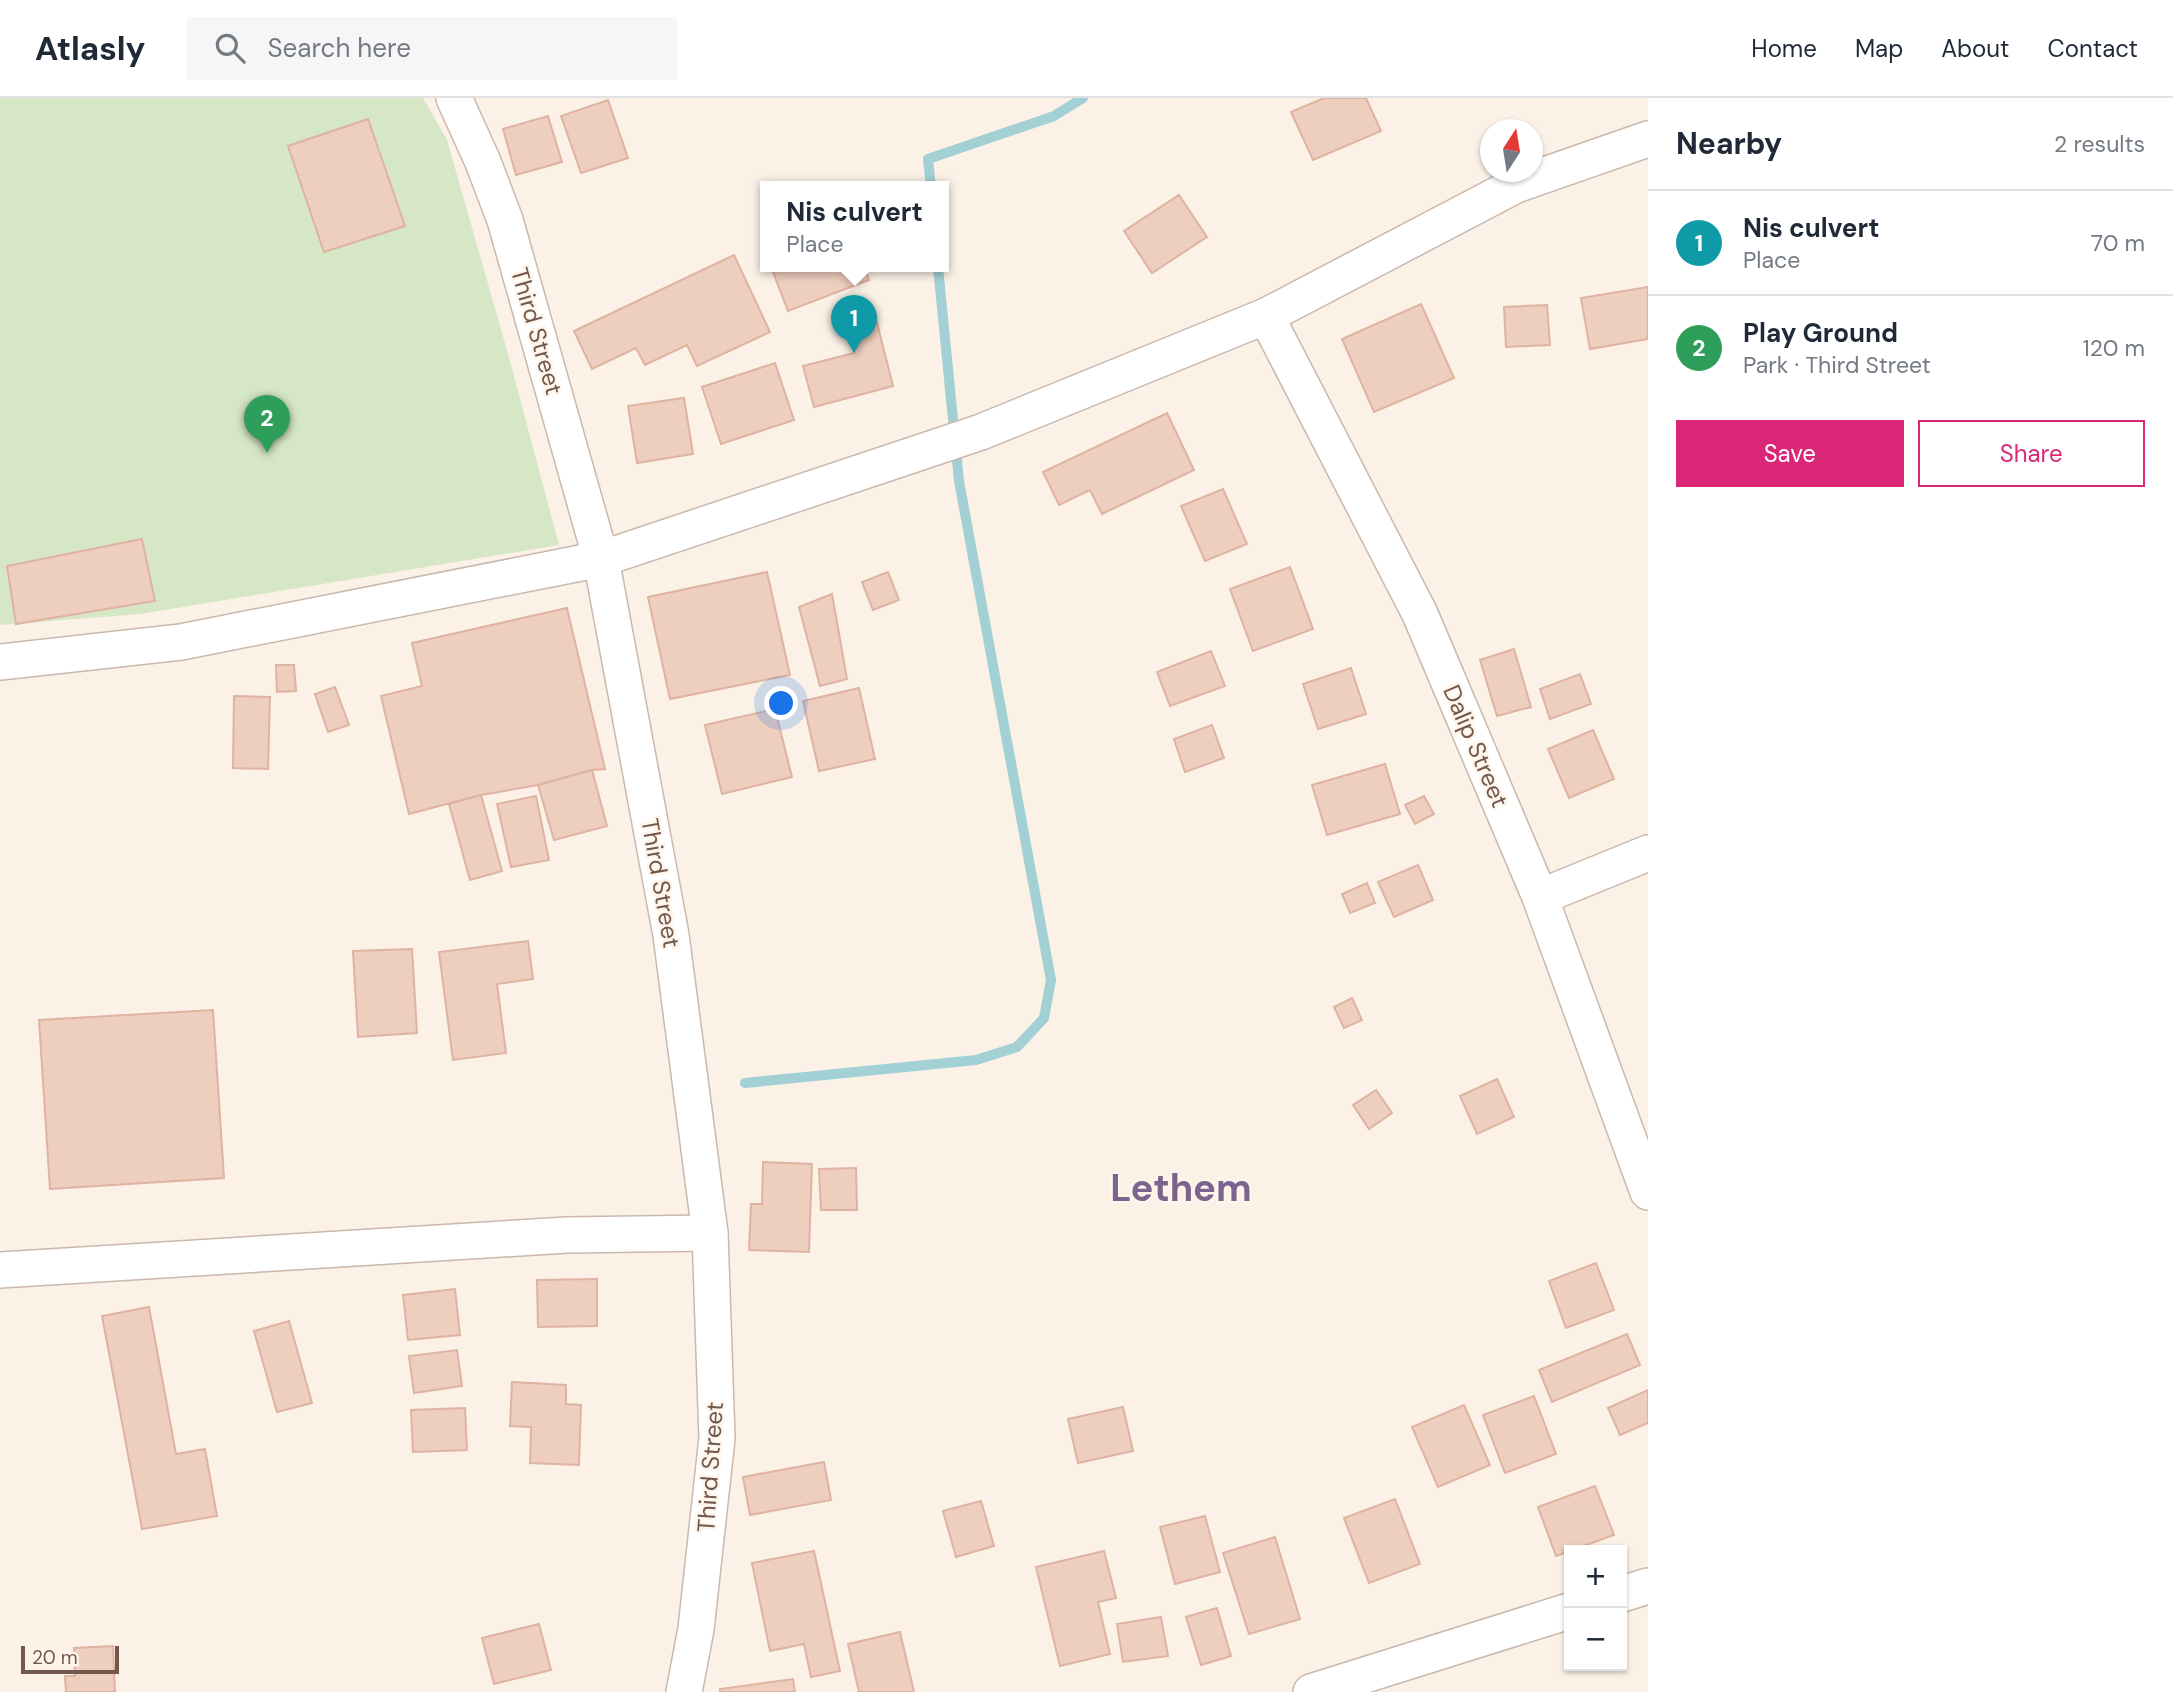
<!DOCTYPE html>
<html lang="en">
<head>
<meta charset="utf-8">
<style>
	:root { --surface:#fff; --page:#f6f6f7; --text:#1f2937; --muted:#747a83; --line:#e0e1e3; --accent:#db2777 }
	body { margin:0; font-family:"DM Sans",sans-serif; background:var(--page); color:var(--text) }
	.controls { position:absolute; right:21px; bottom:21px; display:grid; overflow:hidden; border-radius:0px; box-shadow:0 2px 5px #0004 }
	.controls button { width:63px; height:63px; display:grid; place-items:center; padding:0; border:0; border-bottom:2px solid var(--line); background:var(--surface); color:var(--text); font:35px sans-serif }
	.compass { position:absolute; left:1480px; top:21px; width:63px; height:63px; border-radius:50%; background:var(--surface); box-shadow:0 2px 5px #0004; rotate:12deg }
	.scale { position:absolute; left:21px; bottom:18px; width:98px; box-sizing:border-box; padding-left:7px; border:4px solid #72574c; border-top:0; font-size:19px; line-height:24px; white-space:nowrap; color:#72574c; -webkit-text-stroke:5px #fef5eb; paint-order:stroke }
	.you { position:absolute; left:782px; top:606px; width:24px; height:24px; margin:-18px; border:5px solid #fff; border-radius:50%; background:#1a73e8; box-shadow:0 0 0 10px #1a73e833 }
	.badge { display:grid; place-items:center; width:46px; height:46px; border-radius:50%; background:var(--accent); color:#fff; font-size:23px; font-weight:700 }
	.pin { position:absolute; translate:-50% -58px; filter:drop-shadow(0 2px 4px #0008) }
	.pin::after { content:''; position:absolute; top:37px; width:24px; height:21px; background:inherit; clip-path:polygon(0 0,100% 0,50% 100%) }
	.popup { position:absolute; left:760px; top:83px; width:189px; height:91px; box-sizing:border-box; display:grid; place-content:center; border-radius:0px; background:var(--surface); filter:drop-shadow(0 2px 5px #0005); font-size:23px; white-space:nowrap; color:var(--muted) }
	.popup b { font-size:26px; color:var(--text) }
	.popup::after { content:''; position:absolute; left:50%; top:100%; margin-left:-14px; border:14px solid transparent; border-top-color:var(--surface) }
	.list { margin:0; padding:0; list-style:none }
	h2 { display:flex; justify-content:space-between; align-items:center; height:91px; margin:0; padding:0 28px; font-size:30px }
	h2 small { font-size:23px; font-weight:400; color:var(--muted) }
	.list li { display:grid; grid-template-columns:46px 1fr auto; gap:21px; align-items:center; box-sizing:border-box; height:105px; padding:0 28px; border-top:2px solid var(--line) }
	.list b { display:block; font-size:26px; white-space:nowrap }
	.list p { margin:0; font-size:23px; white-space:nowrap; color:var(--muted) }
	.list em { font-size:23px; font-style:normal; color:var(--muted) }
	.actions { display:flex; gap:14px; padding:21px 28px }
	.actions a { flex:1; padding:16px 0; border:2px solid var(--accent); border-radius:0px; text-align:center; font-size:24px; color:var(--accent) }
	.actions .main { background:var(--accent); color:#fff }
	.icon { flex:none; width:38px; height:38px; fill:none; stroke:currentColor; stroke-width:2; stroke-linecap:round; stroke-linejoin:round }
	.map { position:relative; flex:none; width:1648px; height:1594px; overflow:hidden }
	header { display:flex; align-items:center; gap:42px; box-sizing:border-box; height:98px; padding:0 35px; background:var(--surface); border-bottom:2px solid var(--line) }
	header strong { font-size:33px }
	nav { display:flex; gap:38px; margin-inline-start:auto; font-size:24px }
	.search { width:490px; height:63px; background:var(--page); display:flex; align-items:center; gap:18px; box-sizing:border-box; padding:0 24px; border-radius:0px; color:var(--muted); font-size:26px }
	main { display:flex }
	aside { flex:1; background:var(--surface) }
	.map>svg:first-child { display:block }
	.green { fill:#d6e7c5 }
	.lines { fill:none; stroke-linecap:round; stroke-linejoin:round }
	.stream { stroke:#a2d0d4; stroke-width:10 }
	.building { fill:#eecebf; stroke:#dfb3a1; stroke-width:2 }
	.minor-casing { stroke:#cbb8ad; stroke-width:38 }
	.minor { stroke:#fff; stroke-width:35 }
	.labels { text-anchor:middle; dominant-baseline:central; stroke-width:5; stroke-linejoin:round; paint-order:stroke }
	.street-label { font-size:24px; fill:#72574c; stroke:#fef5eb }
	.town-label { font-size:38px; font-weight:bold; fill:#7c648e; stroke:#fef5eb }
</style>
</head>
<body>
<header>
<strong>Atlasly</strong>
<div class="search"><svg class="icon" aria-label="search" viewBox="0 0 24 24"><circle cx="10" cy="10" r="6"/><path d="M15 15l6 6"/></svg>Search here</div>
<nav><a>Home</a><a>Map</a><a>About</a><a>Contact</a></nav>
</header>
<main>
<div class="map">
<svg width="1648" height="1594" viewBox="0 0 1648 1594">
	<rect width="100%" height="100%" fill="#fbf1e6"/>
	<!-- green -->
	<polygon class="green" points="0,0 423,0 447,42 510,263 559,447 140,516 0,527"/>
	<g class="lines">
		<!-- stream -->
		<g class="stream">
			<polyline points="931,89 928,61 1054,18 1083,0"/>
			<polyline points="745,985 976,962 1017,949 1044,920 1051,882 959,383 938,169"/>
		</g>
	</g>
	<!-- building -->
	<g class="building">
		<polygon points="1324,0 1366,0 1381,33 1313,62 1291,14"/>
		<polygon points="608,2 628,60 581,75 561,18"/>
		<polygon points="548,18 562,64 516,77 503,31"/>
		<polygon points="368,21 405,128 324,154 288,48"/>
		<polygon points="1179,97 1207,139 1152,175 1124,133"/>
		<polygon points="734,157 770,234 697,268 687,247 645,267 636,250 592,271 574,233"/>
		<polygon points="785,169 864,169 869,182 788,213 773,174"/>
		<polygon points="1648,189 1648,241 1590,251 1581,200"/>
		<polygon points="1421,206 1454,280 1374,314 1342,241"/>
		<polygon points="1547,207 1550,247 1506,249 1504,209"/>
		<polygon points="875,217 893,288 814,309 803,268 854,255 845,224"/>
		<polygon points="775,265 794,322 721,346 702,289"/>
		<polygon points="684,300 693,356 637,365 628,308"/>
		<polygon points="1167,315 1194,372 1102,416 1090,392 1059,407 1043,374"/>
		<polygon points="1223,391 1247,446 1205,463 1181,408"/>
		<polygon points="142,441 155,503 16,526 7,468"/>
		<polygon points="1290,469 1313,531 1253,553 1230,491"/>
		<polygon points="767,474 790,577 670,601 648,499"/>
		<polygon points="888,474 899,502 873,512 862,484"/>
		<polygon points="832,496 847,581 820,588 799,509"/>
		<polygon points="567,510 605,671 592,672 538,687 481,697 409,716 381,598 422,588 412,545"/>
		<polygon points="1514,551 1531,609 1497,618 1480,562"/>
		<polygon points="1211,553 1225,588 1170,608 1157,574"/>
		<polygon points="276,567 294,567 296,593 277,594"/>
		<polygon points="1351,570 1366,616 1318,631 1303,586"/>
		<polygon points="1580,576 1591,606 1550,621 1540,591"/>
		<polygon points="335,589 349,627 328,634 315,596"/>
		<polygon points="859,590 875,661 819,673 803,603"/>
		<polygon points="234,598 270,599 268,671 233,670"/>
		<polygon points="775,611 792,679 722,696 705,627"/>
		<polygon points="1212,627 1224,660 1185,674 1174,641"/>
		<polygon points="1593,632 1614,681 1569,700 1548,651"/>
		<polygon points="1385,666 1400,716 1327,737 1312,687"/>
		<polygon points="592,672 607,728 554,742 538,687"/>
		<polygon points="481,697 502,773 470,782 449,706"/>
		<polygon points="536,698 549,762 511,769 497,706"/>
		<polygon points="1424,698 1434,716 1415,726 1405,707"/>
		<polygon points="1418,767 1433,802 1394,819 1378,784"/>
		<polygon points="1367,785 1375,805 1350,815 1342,796"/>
		<polygon points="528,843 533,881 497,886 506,955 453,962 439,854"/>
		<polygon points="412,851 417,935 358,939 353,853"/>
		<polygon points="1352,900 1362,922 1344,930 1334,909"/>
		<polygon points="213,912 224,1080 50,1091 39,922"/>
		<polygon points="1497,981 1514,1019 1477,1036 1460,998"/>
		<polygon points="1376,992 1392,1015 1369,1031 1353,1007"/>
		<polygon points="763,1064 812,1066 809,1154 749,1152 751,1106 762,1106"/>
		<polygon points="856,1070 857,1112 821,1112 819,1071"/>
		<polygon points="1596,1165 1614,1212 1566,1230 1549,1183"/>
		<polygon points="597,1181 597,1228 538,1229 537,1182"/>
		<polygon points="455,1191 460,1237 408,1242 403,1197"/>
		<polygon points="149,1209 176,1356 205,1351 217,1418 142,1431 102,1218"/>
		<polygon points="289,1223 312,1305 277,1314 254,1233"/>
		<polygon points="1627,1236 1640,1267 1552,1304 1539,1272"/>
		<polygon points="457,1252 462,1288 414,1295 409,1258"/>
		<polygon points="512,1284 566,1287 566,1306 581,1307 579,1367 530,1365 531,1329 510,1328"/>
		<polygon points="1648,1292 1648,1325 1620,1337 1608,1310"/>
		<polygon points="1534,1298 1556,1356 1505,1375 1483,1317"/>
		<polygon points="1464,1307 1490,1367 1438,1389 1412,1329"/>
		<polygon points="1123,1309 1133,1353 1078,1365 1068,1321"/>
		<polygon points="465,1310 467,1352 413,1354 411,1312"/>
		<polygon points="824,1364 831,1402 750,1417 743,1379"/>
		<polygon points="1595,1388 1614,1437 1556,1458 1538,1409"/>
		<polygon points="1395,1401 1420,1466 1369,1485 1344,1420"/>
		<polygon points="981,1403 994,1448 956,1459 943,1413"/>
		<polygon points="1205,1418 1220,1474 1175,1486 1160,1429"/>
		<polygon points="1275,1439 1300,1521 1249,1536 1223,1455"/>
		<polygon points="814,1453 840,1573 811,1579 804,1546 770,1553 752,1465"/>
		<polygon points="1104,1453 1116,1500 1098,1504 1110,1556 1060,1568 1036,1469"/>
		<polygon points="1217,1510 1231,1558 1201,1567 1186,1519"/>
		<polygon points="1161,1519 1168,1558 1123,1564 1117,1526"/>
		<polygon points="539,1526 551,1572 494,1586 482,1540"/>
		<polygon points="900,1534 914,1594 859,1594 848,1546"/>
		<polygon points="113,1548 115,1594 66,1594 65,1578 75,1578 74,1550"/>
		<polygon points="793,1581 795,1594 720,1594 720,1591"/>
	</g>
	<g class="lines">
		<defs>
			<g id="minor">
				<polyline points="454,0 483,64 505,122 601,461 671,837 710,1135 717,1340 696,1531 684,1594"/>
				<polyline points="1266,218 1420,516 1540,799 1648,1094"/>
				<polyline points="0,564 181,544 601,461 981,334 1266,218 1516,87 1648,41"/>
				<polyline points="1540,799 1648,755"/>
				<polyline points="0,1172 567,1137 710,1135"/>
				<polyline points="1622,1496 1648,1488"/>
				<polyline points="1311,1594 1569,1513"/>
			</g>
		</defs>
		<!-- minor casing -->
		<use href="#minor" class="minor-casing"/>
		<!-- minor -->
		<use href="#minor" class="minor"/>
	</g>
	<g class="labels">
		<!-- street labels -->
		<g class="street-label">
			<text transform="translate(537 233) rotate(74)">Third Street</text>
			<text transform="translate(1476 648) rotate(67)">Dalip Street</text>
			<text transform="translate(661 785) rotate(80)">Third Street</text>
			<text transform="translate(710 1369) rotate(-86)">Third Street</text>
		</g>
		<!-- town labels -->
		<g class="town-label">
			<text x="1181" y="1090">Lethem</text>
		</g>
	</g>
</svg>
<div class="controls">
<button>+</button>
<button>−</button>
</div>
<svg class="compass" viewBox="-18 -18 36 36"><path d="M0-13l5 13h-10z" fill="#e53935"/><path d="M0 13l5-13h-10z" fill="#747a83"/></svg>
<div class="scale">20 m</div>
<div class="you"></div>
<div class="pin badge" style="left:854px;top:255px;background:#0f9aa8">1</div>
<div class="popup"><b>Nis culvert</b>Place</div>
<div class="pin badge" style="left:267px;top:355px;background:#2e9e5b">2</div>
</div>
<aside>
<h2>Nearby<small>2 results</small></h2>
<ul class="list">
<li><span class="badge" style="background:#0f9aa8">1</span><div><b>Nis culvert</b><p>Place</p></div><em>70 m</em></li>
<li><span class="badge" style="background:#2e9e5b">2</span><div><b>Play Ground</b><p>Park · Third Street</p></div><em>120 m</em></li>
</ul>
<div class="actions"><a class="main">Save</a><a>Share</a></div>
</aside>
</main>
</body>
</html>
